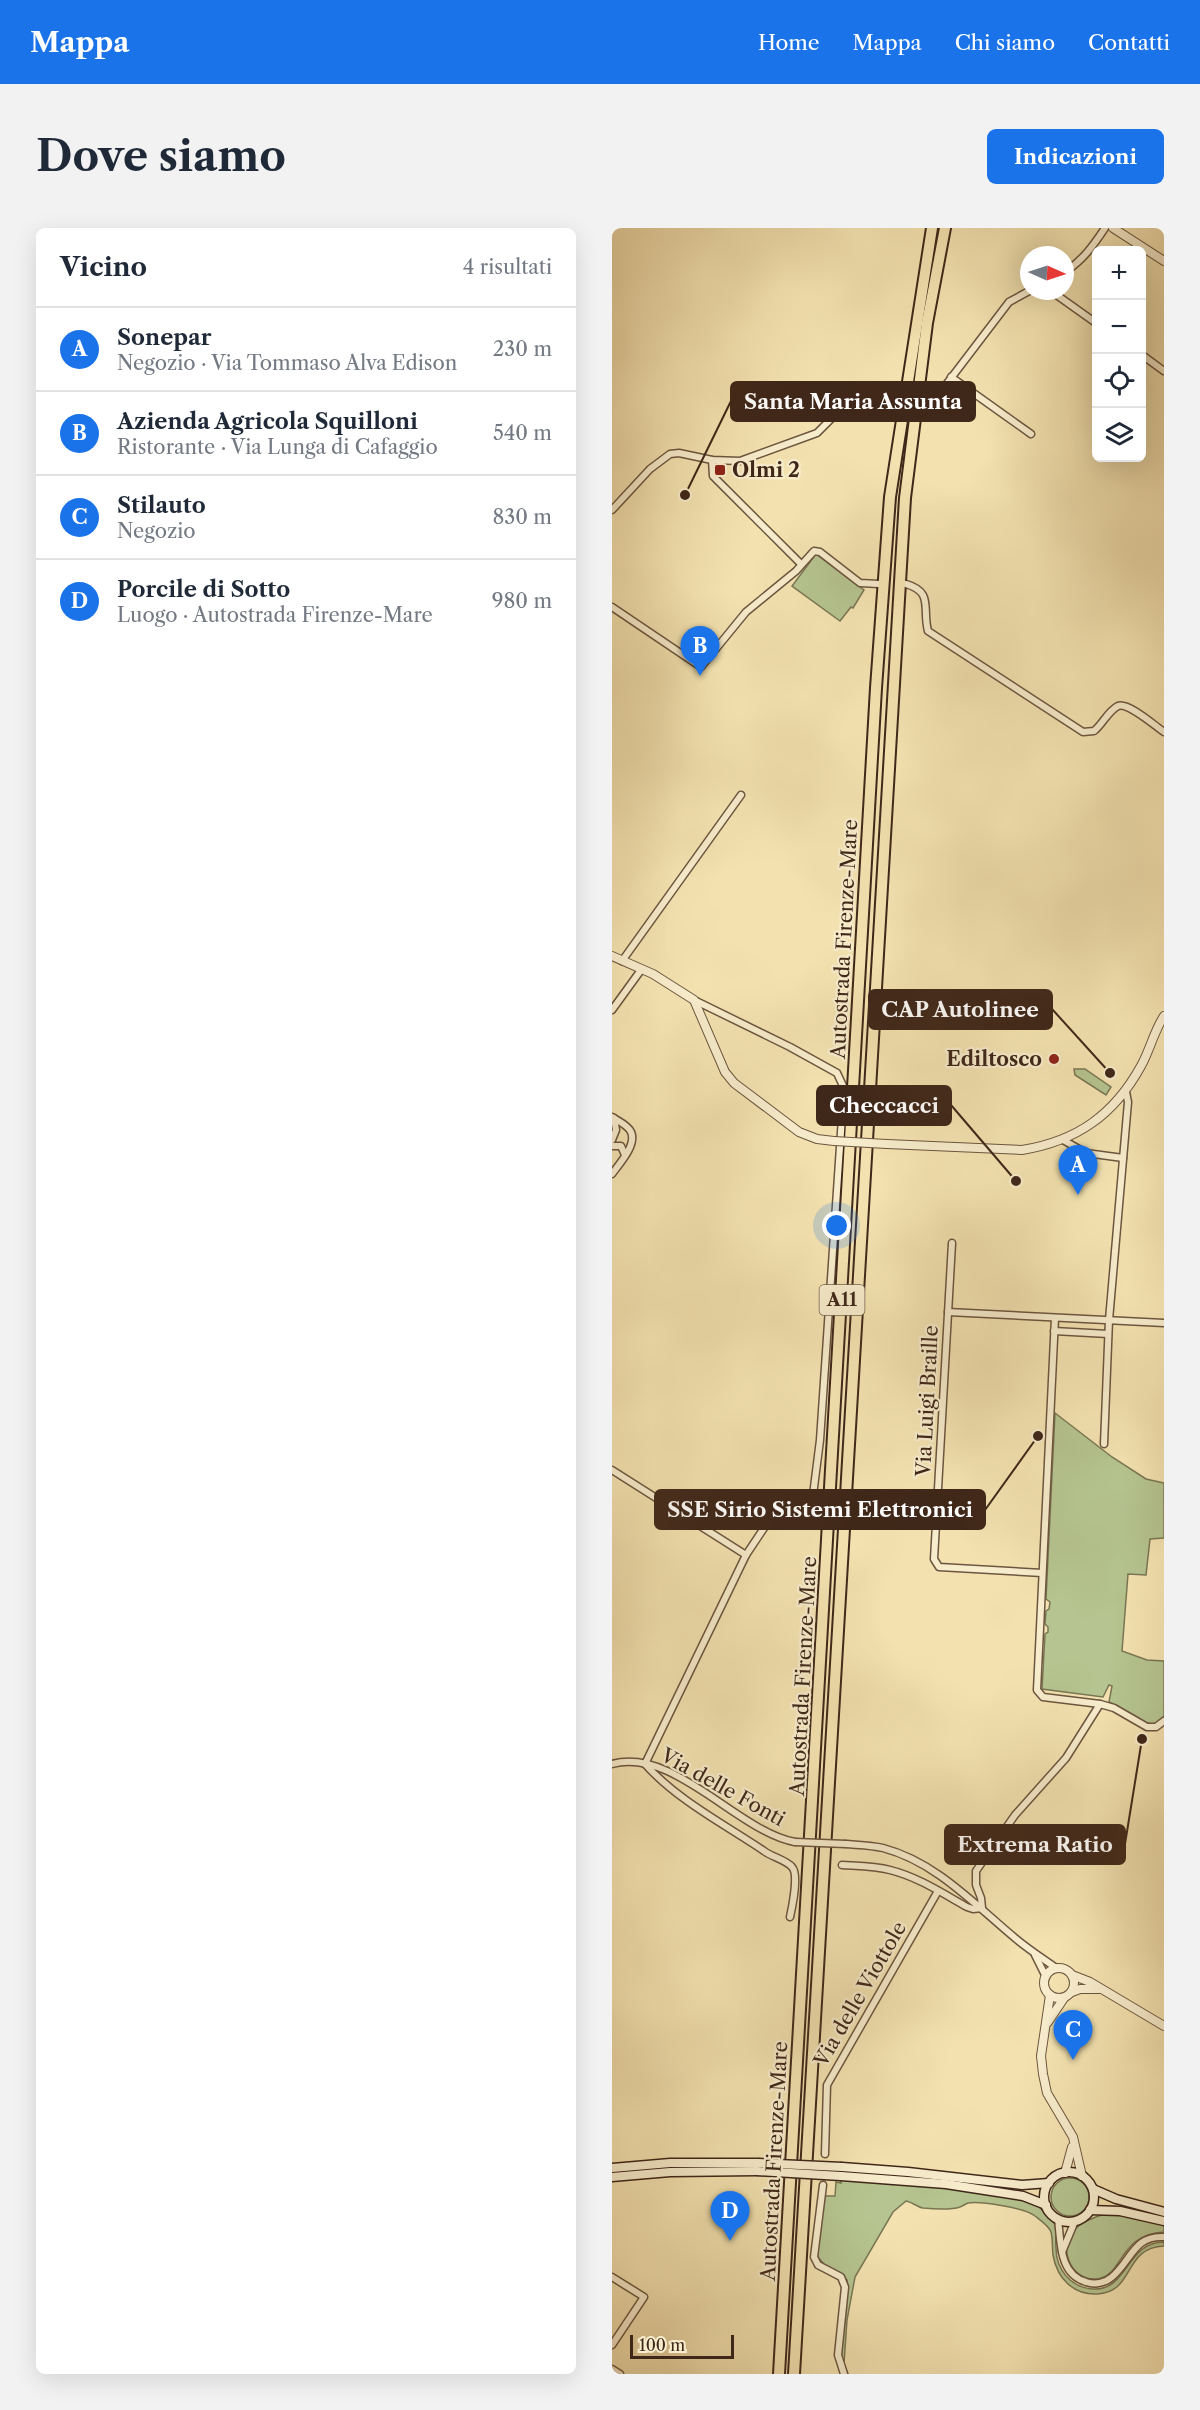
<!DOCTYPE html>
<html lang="it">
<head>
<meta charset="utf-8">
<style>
	:root { --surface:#fff; --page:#f2f2f3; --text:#1f2937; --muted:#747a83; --line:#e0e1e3; --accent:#1a73e8 }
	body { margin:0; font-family:"Libre Caslon Text",serif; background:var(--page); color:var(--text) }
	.controls { position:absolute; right:18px; top:18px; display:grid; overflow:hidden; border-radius:9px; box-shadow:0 6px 24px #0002 }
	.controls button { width:54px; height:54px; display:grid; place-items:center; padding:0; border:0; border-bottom:2px solid var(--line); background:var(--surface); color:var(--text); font:30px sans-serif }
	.compass { position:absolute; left:408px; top:18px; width:54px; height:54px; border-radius:50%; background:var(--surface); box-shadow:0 6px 24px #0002; rotate:93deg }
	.scale { position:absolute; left:18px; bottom:15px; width:104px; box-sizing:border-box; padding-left:6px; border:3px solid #3f2719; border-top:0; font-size:16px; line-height:21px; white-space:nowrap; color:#3f2719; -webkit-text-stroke:4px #f7eccc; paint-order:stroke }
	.you { position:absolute; left:225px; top:998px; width:21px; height:21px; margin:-15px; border:4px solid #fff; border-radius:50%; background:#1a73e8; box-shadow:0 0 0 9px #1a73e833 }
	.badge { display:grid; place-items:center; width:39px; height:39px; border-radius:50%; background:var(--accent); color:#fff; font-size:20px; font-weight:700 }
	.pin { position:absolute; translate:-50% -50px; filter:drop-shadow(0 2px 3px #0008) }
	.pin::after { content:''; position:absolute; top:32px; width:21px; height:18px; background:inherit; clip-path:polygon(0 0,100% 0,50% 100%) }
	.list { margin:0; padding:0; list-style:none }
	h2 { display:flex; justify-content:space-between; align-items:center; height:78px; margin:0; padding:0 24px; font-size:26px }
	h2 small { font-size:20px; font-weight:400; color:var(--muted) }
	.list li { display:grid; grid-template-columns:39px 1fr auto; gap:18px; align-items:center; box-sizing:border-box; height:84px; padding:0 24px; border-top:2px solid var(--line) }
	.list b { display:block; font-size:22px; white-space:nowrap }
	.list p { margin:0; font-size:20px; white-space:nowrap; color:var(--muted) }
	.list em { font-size:20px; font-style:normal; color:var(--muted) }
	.icon { flex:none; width:33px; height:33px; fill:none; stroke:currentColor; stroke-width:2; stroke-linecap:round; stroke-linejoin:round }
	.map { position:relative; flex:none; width:552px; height:2146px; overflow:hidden; border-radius:9px }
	header { display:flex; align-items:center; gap:36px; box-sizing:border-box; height:84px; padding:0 30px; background:var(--accent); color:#fff }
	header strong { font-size:28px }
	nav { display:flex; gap:33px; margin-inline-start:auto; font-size:21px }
	.intro { display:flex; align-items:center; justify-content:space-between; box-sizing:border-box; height:144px; padding:0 36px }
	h1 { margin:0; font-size:42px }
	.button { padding:15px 27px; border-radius:9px; background:var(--accent); color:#fff; font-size:21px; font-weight:700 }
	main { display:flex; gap:36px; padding:0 36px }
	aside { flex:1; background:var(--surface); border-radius:9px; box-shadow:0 6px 24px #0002 }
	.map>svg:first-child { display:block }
	.green { fill:#b5c490; stroke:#7a7654; stroke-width:1.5 }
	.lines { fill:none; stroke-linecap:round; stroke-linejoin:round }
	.minor-tunnel { stroke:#cfbd92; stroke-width:6; stroke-dasharray:6 3; stroke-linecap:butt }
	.minor-casing { stroke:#6c563f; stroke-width:9 }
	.tertiary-casing { stroke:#6c563f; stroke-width:10 }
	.secondary-casing { stroke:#3f2719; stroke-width:11 }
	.motorway-casing { stroke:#3f2719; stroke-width:14 }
	.minor { stroke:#f7eccc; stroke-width:6 }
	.tertiary { stroke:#f7eccc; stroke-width:8 }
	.secondary { stroke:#f7eccc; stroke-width:8 }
	.motorway { stroke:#f3e2b0; stroke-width:10 }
	.minor-bridge-casing { stroke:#6c563f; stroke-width:9; stroke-linecap:butt }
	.tertiary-bridge-casing { stroke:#6c563f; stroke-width:10; stroke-linecap:butt }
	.secondary-bridge-casing { stroke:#3f2719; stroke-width:11; stroke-linecap:butt }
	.minor-bridge { stroke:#f7eccc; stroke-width:6 }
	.tertiary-bridge { stroke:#f7eccc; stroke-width:8 }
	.secondary-bridge { stroke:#f7eccc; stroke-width:8 }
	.poi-dot { fill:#8f2418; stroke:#f7eccc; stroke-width:2 }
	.labels { text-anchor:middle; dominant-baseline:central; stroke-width:4.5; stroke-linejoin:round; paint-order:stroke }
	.shield { fill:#f7eccc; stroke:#76624f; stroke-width:1.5 }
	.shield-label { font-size:18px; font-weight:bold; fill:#3f2719 }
	.poi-label { font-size:20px; font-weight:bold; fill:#3f2719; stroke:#f7eccc; text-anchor:start }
	.street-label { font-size:20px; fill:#3f2719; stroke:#f7eccc }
	.leader { fill:none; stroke:#3f2719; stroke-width:2 }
	.callout-dot { fill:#3f2719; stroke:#f7eccc; stroke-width:2 }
	.callout { fill:#3f2719; stroke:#3f2719; stroke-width:2 }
	.callout-label { font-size:21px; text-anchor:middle; font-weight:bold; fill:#fff }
</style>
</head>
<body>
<header>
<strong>Mappa</strong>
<nav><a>Home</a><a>Mappa</a><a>Chi siamo</a><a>Contatti</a></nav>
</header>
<div class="intro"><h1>Dove siamo</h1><a class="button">Indicazioni</a></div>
<main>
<aside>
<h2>Vicino<small>4 risultati</small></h2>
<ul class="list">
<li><span class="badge">A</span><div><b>Sonepar</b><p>Negozio · Via Tommaso Alva Edison</p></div><em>230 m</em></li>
<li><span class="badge">B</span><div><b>Azienda Agricola Squilloni</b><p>Ristorante · Via Lunga di Cafaggio</p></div><em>540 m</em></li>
<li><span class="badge">C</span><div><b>Stilauto</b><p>Negozio</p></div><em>830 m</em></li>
<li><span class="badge">D</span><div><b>Porcile di Sotto</b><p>Luogo · Autostrada Firenze-Mare</p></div><em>980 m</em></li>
</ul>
</aside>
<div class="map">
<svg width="552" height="2146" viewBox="0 0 552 2146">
	<rect width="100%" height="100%" fill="#f3e2b0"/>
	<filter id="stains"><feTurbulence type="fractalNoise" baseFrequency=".00333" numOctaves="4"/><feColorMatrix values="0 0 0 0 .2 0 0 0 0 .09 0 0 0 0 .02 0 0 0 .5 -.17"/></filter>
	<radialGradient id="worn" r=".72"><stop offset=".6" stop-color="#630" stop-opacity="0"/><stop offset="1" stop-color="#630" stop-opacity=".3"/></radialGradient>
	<!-- green -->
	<g class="green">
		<polygon points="204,326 252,362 241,380 239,379 228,393 180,358"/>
		<polygon points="462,841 473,841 499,859 494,867 463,847"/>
		<path d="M443 1185 500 1229 534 1251 552 1255V1310L538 1311 534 1347 516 1346 510 1423 535 1432 552 1433V1488L543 1496C528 1497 512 1479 497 1474L500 1458 497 1457 491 1469 430 1461 433 1406 436 1404V1399L433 1396 434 1383 437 1381 438 1374 434 1371Z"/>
		<circle cx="458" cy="1969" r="19"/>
		<path d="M229 1951C278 1954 327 1958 375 1966 391 1969 410 1970 424 1977 430 1981 440 1991 443 1997 445 2004 443 2013 444 2020 444 2041 458 2059 480 2061 516 2064 514 2014 552 2014V2018C510 2020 524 2064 485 2066 461 2067 445 2050 441 2027 440 2020 441 2011 439 2004 437 1998 428 1992 423 1988 414 1980 368 1973 356 1975 353 1976 351 1978 348 1979 339 1982 321 1981 311 1980 305 1979 300 1974 294 1973L281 1984 243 2049 235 2092 232 2136 236 2146H233C222 2116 237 2083 235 2052L212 2036 204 2027 211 1968H223L224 1954 229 1955Z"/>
		<path d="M492 1986 514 1988 552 1997V2004C506 2006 511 2050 484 2051 458 2053 445 2018 463 2001 470 1994 483 1989 492 1986Z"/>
	</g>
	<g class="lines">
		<!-- minor-tunnel -->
		<polyline class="minor-tunnel" points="211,1957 213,1926"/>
		<defs>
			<g id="minor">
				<path d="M453 44C471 32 481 18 493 0"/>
				<polyline points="439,63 484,95"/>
				<polyline points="530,127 552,143"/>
				<polyline points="339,149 419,206"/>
				<polyline points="313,165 322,164 333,158 397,74 417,63"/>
				<polyline points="100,232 101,248 189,336"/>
				<polyline points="0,282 38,241 58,226 67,225 100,232 128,233 205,205 244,166 253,161 286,162"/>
				<path d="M294 356C322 364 310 381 316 403L471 504 482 503C490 497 496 483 506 478 516 474 543 498 552 504"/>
				<polyline points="0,379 89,439 134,384 184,343 202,323 208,324 248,355 267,356"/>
				<polyline points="10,733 129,567"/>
				<path d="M82 772 178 819 225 845 232 860 208 1212 200 1275 156 1294 134 1327 33 1536C65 1572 112 1596 152 1623 160 1629 174 1632 180 1639 187 1646 180 1680 178 1689"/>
				<polyline points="0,782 29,742"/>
				<path d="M0 889C6 893 16 897 19 904 25 917 7 936 0 946"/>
				<polyline points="0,912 4,902 2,890"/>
				<polyline points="451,912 474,925 511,930"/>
				<polyline points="0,918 9,918 13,927"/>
				<polyline points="340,1015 322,1331 327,1339 430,1345"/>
				<polyline points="336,1084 552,1095"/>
				<polyline points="443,1090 425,1462 431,1469 488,1476"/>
				<polyline points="442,1103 496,1106"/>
				<polyline points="492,1216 497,1092 516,874 514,864"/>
				<polyline points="0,1242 134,1327"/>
				<path d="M0 1536C62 1519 125 1603 183 1614"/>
				<path d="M234 1616C246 1617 259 1617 271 1620 324 1634 362 1676 403 1710 416 1721 430 1730 444 1740"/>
				<path d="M230 1637C246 1638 263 1638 278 1642 306 1649 330 1665 355 1679L361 1681 370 1680 369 1670 364 1657V1643L403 1587 454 1530 488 1476 502 1480 535 1499H544L552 1493"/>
				<polyline points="423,1727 434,1749"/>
				<polyline points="213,1926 215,1857 326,1663"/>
				<polyline points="211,1957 202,2029 206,2037 229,2049 233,2059 226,2127 232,2146"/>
				<path d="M446 1991C449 2015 447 2046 474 2054 483 2057 493 2055 500 2049 519 2033 522 2007 552 2009"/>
				<polyline points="450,2024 463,1993"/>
				<polyline points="0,2049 32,2069 0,2117"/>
				<polyline points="0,2141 8,2146"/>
			</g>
			<g id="tertiary">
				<polyline points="501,0 552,33"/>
				<polyline points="0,728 41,746 82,772 113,844 122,855 187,904 205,911 222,913"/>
				<path d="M275 916 410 922C465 913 502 887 529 838 538 822 542 803 552 788"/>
				<circle cx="447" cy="1755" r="15"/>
				<polyline points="460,1747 478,1754 552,1798"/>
				<polyline points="460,1764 468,1761 487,1761"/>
				<polyline points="438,1767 429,1828 431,1846 435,1865 461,1909 470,1948"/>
				<polyline points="436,1794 452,1770"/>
				<polyline points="453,1945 460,1919"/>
			</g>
			<g id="secondary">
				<polyline points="230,1939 296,1944 410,1957 437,1955"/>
				<polyline points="0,1940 58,1935 146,1935"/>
				<circle cx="457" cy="1969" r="25"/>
				<polyline points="229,1948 334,1956 411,1968 434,1977"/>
				<polyline points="0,1949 58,1944 145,1943"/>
				<polyline points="481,1961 504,1971 552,1984"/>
				<polyline points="478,1982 508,1983 552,1993"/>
			</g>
			<g id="motorway">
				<polyline points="167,2146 264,460 278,269 320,0"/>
				<polyline points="182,2146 293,270 315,95 333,0"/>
			</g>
		</defs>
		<!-- minor casing -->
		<use href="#minor" class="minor-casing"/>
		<!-- tertiary casing -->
		<use href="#tertiary" class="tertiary-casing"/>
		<!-- secondary casing -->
		<use href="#secondary" class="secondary-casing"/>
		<!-- motorway casing -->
		<use href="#motorway" class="motorway-casing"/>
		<!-- minor -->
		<use href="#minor" class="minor"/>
		<!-- tertiary -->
		<use href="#tertiary" class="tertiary"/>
		<!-- secondary -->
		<use href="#secondary" class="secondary"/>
		<!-- motorway -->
		<use href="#motorway" class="motorway"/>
		<defs>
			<polyline id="minor-bridge" points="183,1614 234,1616"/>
			<polyline id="tertiary-bridge" points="222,913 275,916"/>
			<g id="secondary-bridge">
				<polyline points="146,1935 230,1939"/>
				<polyline points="145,1943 229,1948"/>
			</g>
		</defs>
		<!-- minor-bridge casing -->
		<use href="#minor-bridge" class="minor-bridge-casing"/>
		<!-- tertiary-bridge casing -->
		<use href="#tertiary-bridge" class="tertiary-bridge-casing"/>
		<!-- secondary-bridge casing -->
		<use href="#secondary-bridge" class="secondary-bridge-casing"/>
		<!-- minor-bridge -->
		<use href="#minor-bridge" class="minor-bridge"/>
		<!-- tertiary-bridge -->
		<use href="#tertiary-bridge" class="tertiary-bridge"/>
		<!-- secondary-bridge -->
		<use href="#secondary-bridge" class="secondary-bridge"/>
	</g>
	<!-- markers -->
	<g class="poi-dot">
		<rect x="102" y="236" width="12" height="12" rx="3"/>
		<circle cx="442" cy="831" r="6"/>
	</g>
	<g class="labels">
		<!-- shield labels -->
		<rect class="shield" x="207.5" y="1057" width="45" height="30" rx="4.5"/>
		<g class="shield-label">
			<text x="230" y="1072">A11</text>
		</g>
		<!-- poi labels -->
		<g class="poi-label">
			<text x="120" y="242">Olmi 2</text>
			<text x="430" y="831" text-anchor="end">Ediltosco</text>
		</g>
		<!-- street labels -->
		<g class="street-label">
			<text transform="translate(232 711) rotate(-87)">Autostrada Firenze-Mare</text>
			<text transform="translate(315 1173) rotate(-87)">Via Luigi Braille</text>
			<text transform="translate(191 1448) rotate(-87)">Autostrada Firenze-Mare</text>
			<text transform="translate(111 1559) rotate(29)">Via delle Fonti</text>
			<text transform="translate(248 1766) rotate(-60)">Via delle Viottole</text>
			<text transform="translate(162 1933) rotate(-87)">Autostrada Firenze-Mare</text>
		</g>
	</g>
	<!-- callouts -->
	<path class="leader" d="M73 267L119 173M498 845L440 781M404 953L339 877M426 1208L373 1282M530 1511L513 1616"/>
	<g class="callout-dot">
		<circle cx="73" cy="267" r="6"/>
		<circle cx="498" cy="845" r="6"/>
		<circle cx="404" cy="953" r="6"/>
		<circle cx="426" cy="1208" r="6"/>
		<circle cx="530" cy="1511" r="6"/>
	</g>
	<g class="callout">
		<rect x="119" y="154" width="244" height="39" rx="6"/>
		<rect x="257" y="762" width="183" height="39" rx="6"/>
		<rect x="205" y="858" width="134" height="39" rx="6"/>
		<rect x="43" y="1262" width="330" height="39" rx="6"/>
		<rect x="333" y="1597" width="180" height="39" rx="6"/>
	</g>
	<g class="callout-label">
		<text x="241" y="181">Santa Maria Assunta</text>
		<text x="348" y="789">CAP Autolinee</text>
		<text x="272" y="885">Checcacci</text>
		<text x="208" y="1289">SSE Sirio Sistemi Elettronici</text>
		<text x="423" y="1624">Extrema Ratio</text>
	</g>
	<rect width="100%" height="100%" filter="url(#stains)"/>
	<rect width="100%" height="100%" fill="url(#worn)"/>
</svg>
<div class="controls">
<button>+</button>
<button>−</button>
<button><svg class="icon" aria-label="locate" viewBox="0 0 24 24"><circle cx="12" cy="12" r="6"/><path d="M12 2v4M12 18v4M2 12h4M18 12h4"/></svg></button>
<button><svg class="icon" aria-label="layers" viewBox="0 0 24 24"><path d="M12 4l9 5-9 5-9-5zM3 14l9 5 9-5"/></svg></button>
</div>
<svg class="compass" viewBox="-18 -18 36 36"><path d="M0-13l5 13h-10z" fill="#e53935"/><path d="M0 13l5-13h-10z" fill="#747a83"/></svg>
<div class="scale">100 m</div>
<div class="you"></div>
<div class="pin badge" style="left:466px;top:967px">A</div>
<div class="pin badge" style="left:88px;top:448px">B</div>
<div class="pin badge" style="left:461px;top:1832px">C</div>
<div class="pin badge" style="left:118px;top:2013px">D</div>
</div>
</main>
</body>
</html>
